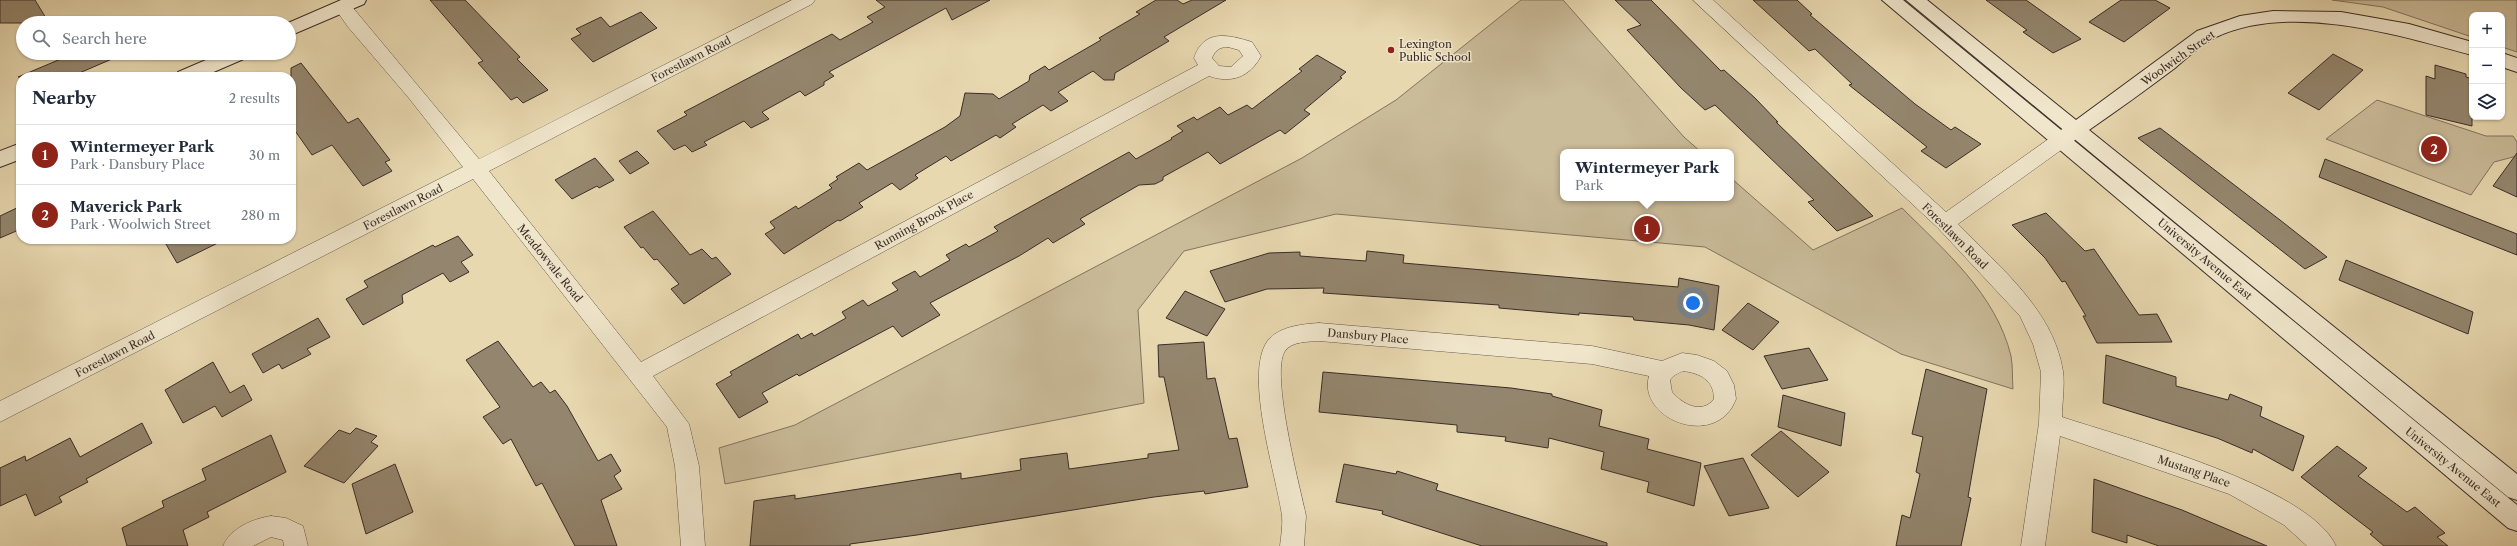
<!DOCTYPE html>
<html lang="en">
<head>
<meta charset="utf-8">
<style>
	:root { --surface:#fff; --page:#f6f6f7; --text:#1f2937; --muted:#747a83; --line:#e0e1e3; --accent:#8f2418 }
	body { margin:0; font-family:"Libre Caslon Text",serif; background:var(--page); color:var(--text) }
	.controls { position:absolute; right:12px; top:12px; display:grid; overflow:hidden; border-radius:8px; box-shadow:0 1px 3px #0004 }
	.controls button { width:36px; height:36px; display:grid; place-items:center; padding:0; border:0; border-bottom:1px solid var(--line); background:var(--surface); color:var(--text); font:20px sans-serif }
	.you { position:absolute; left:1693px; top:303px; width:14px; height:14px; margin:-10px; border:3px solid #fff; border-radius:50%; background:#1a73e8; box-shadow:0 0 0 6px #1a73e833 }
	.badge { display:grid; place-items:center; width:26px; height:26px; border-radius:50%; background:var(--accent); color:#fff; font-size:13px; font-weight:700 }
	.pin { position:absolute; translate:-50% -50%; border:2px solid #fff; box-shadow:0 1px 4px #0006 }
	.popup { position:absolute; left:1560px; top:149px; width:174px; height:52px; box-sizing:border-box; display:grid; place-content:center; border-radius:8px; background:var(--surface); filter:drop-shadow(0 1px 3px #0005); font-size:13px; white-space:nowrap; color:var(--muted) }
	.popup b { font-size:15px; color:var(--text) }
	.popup::after { content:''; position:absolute; left:50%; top:100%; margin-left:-8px; border:8px solid transparent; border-top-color:var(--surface) }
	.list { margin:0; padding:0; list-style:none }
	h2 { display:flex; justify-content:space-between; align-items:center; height:52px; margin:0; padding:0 16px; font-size:17px }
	h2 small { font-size:13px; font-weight:400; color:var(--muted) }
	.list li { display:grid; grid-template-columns:26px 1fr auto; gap:12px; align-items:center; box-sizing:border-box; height:60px; padding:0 16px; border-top:1px solid var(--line) }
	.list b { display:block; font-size:15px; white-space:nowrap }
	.list p { margin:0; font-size:13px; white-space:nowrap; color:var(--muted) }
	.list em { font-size:13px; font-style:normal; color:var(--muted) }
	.icon { flex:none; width:22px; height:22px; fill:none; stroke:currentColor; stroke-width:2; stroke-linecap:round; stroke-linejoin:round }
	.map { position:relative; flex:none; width:2517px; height:546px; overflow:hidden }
	.search { position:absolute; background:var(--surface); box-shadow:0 1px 3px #0004; left:16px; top:16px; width:280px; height:44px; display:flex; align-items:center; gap:10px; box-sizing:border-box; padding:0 14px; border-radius:22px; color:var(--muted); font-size:15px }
	.panel { position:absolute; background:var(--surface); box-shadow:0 1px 3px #0004; left:16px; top:72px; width:280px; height:172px; border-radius:16px }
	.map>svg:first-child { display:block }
	.green { fill:#cabb99; stroke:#827460 }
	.building { fill:#94866e; stroke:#3a2d27 }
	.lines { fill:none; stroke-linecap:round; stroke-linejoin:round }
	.street-casing { stroke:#665849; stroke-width:1 }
	.secondary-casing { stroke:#3a2d27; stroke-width:2 }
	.street { fill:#f0e6cc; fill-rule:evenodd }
	.secondary { fill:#f0e6cc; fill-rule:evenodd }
	.poi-dot { fill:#8f2418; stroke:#f0e6cc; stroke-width:1.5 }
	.labels { text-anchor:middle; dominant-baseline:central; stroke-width:3; stroke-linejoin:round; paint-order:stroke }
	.poi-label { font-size:11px; fill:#3a2d27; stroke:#f0e6cc; text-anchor:start }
	.street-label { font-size:11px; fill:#3a2d27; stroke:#f0e6cc }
</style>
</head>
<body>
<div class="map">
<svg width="2517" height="546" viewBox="0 0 2517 546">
	<rect width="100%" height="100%" fill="#e8d8b0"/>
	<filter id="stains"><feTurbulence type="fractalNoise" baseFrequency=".005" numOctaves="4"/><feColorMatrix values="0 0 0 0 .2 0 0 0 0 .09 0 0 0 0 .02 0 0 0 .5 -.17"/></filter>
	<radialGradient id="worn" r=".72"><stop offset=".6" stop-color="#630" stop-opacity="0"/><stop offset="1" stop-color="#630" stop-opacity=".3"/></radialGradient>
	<!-- green -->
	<g class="green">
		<path d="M1521 0H1563L1684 137 1701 152H1563V198H1731V178L1813 250 1902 208C1945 251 1996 294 2011 356 2013 366 2012 378 2013 389L1901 354 1705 247 1336 214 1184 251 1138 310 1144 403 725 484 719 448 795 425 1302 158 1396 100Z"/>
		<polygon points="2332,0 2517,0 2517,52 2502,47 2502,15 2472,15 2472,37 2383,7"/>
		<polygon points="2377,100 2486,136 2513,136 2517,142 2517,156 2494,162 2471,195 2326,139"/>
	</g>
	<!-- building -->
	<g class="building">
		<polygon points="0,0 35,0 49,23 0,23"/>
		<polygon points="430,0 465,0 520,57 517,59 548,90 523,103 517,97 511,100 478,63 483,61"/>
		<polygon points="876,0 990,0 952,20 946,8 829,72 834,76 824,82 824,85 805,96 800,91 762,112 769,119 751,128 744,121 704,142 707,145 692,152 685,145 674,150 657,131 687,115 684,112 832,34 840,40 873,22 867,17 885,7"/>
		<polygon points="1156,0 1177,0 1183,4 1192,0 1226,0 1164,37 1169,41 1115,73 1114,80 1104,80 1093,71 1058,92 1068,101 1051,111 1043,105 1012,124 1016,127 1000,138 996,135 951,161 946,156 915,175 918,178 900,190 892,183 859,203 863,207 840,221 838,220 784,254 765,234 775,228 770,222 796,206 798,209 832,188 829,185 838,179 836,177 859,163 867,170 945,127 960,116 965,93 993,94 999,99 1029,81 1030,75 1045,66 1049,70 1101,40 1099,38 1140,14 1136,12"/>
		<polygon points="1615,0 1651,0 1721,71 1724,70 1755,98 1778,122 1776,122 1873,216 1837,231 1808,202 1814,200 1715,105 1705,110 1681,88 1627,30 1641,25"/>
		<polygon points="1753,0 1797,0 1812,14 1810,15 1915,104 1951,130 1955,127 1981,144 1946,168 1921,151 1927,147 1849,85 1852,84 1815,49 1809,51"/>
		<polygon points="1986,0 2026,0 2081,39 2053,53 2023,32 2027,30"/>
		<polygon points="2121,0 2155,0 2170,8 2124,42 2089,22"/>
		<polygon points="641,12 657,28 593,62 571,39 581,34 576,29 601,17 610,27"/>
		<polygon points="75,53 126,53 70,77 18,77"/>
		<polygon points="2333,54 2363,70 2319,110 2288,93"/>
		<polygon points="1317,55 1346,72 1340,77 1342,78 1304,110 1310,114 1285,134 1280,130 1220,164 1208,152 1163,177 1163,180 1155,184 1139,185 1080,219 1085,224 1053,243 1048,238 1019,256 930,303 940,315 902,337 893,326 799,376 797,374 762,393 768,402 739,418 716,384 732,375 730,372 798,334 801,339 812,333 814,336 846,318 842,312 863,300 868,306 898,290 892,283 915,271 920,277 950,260 946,255 966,244 969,247 998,231 994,227 1129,152 1136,159 1172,139 1171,138 1183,131 1177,126 1194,117 1197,120 1220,107 1228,115 1247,105 1252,109 1302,71 1299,69"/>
		<polygon points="301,63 348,123 358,118 390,160 385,162 392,171 363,186 332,145 312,155 291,125 291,68"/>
		<polygon points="2435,65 2466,74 2466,77 2472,79 2472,126 2426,115 2426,76 2435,79"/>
		<polygon points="2160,128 2280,220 2327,257 2305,269 2138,138"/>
		<polygon points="637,151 649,163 630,174 619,161"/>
		<polygon points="2517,153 2517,197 2493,186"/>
		<polygon points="595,158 614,180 599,188 597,186 572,199 555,180"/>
		<polygon points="2325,159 2517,234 2517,255 2319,177"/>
		<polygon points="21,206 21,229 0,238 0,216"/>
		<polygon points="653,211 690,255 702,249 712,259 716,257 731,274 684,304 671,289 679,284 657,259 654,260 643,247 641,248 624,227"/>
		<polygon points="2046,213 2085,251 2094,249 2139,315 2157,314 2172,342 2097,343 2083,316 2086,316 2065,281 2062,282 2045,258 2012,225"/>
		<polygon points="458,236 473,255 461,262 469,272 450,282 443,273 402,295 403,303 363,325 346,299 368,287 364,281 433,245 435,247"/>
		<polygon points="163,239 226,239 177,263"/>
		<polygon points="1367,251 1404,255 1403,263 1678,287 1679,278 1719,286 1714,330 1689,325 1634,320 1633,317 1579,313 1579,315 1499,308 1499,305 1323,293 1324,288 1267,289 1225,302 1210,271 1269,253 1300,252 1300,256 1366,261"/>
		<polygon points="2346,260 2473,312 2468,334 2339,280"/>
		<polygon points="1185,291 1225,309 1207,336 1166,318"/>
		<polygon points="1748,303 1779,322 1753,350 1722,330"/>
		<polygon points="318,318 330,337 307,349 311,354 282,369 279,364 263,373 252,354"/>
		<polygon points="498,341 533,387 541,382 550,393 555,390 567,406 598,461 611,454 621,471 614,476 622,489 601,500 617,546 575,546 542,483 536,486 511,439 503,444 483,417 500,407 466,360"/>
		<polygon points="1204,342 1207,379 1215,378 1229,439 1237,438 1248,487 1205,494 1204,491 1154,497 917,535 850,544 850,546 750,546 754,501 795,495 795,499 961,473 961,479 1021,470 1020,459 1067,453 1069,469 1148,458 1148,454 1179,450 1164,377 1159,377 1158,345"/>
		<polygon points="1809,348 1828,380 1782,389 1764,356"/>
		<polygon points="2106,355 2176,377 2176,386 2228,400 2230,394 2262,407 2260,416 2304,436 2293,471 2253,449 2252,453 2217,438 2103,403"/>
		<polygon points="213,362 230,393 244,385 252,400 222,417 215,406 183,423 165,390"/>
		<polygon points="1926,369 1987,389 1968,497 1971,498 1961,546 1896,546 1902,515 1910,518 1920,474 1916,472 1923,437 1912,434"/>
		<polygon points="1323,372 1511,388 1552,394 1552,396 1602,410 1599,426 1649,439 1647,449 1701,463 1694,506 1647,492 1649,482 1601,469 1604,452 1549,438 1548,448 1505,441 1506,437 1457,432 1457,425 1319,412"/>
		<polygon points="1783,395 1845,413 1841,446 1778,427"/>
		<polygon points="142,423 152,443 86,479 88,482 59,497 62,502 35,516 26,494 0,506 0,468 25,456 26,461 70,438 80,457"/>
		<polygon points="356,428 377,436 371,442 378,446 344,483 304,466 339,430 350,434"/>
		<polygon points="1781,431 1829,472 1798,497 1751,455"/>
		<polygon points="271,435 286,472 207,512 209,517 183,530 188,546 127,546 122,528 164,507 162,501 206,480 202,469"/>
		<polygon points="2337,446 2367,468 2358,476 2407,512 2415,507 2445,533 2437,537 2448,546 2384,546 2370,534 2373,532 2301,477"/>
		<polygon points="1743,458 1769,508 1729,516 1704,466"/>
		<polygon points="395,464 413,512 366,534 352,484"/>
		<polygon points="1344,464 1396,474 1397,471 1438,484 1436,490 1607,543 1607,546 1482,546 1382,514 1383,511 1336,502"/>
		<polygon points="2094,479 2182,510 2267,546 2159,546 2127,535 2127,543 2092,532"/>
	</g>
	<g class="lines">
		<defs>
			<g id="street">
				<path d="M792 0H815L812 4 489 171 641 362 1198 65 1194 58C1204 28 1229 35 1252 42L1261 56C1250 77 1231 84 1209 76L653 376 689 424 699 466 705 546H681L675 466 667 427 473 179 0 422V401L463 167 408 97 348 27 334 7 337 3H349L479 159ZM1228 47 1239 50 1243 56 1231 67 1219 66 1212 58C1215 50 1220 47 1228 47Z"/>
				<path d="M1693 0H1713L1946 212 2068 125 2075 123 2082 125 2085 130 2082 135 1958 224C1999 267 2053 309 2063 371 2065 386 2062 403 2062 417 2125 438 2309 486 2336 546H2307L2284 525 2229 494 2060 436 2045 546H2021L2039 423 2041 372 2033 344 2020 316 1938 228Z"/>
				<path d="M1319 323 1592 346 1662 361 1682 353 1697 355 1714 361 1727 371 1734 385 1736 399C1717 450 1637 420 1649 376L1592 364 1319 341C1308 342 1292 341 1285 351 1270 373 1300 487 1306 516L1304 546H1280C1281 536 1283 526 1282 516 1277 477 1241 368 1270 338 1282 326 1304 324 1319 323ZM1683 371C1700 373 1714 380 1714 399 1702 415 1682 404 1672 392L1670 380 1675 375Z"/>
				<path d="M271 516 286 518 303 526 308 546H284L283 540 271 537 253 546H223C231 528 252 519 271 516Z"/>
			</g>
			<g id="secondary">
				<polygon points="341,0 366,0 364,4 289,36 288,23"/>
				<polygon points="1882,0 1903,0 2517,505 2517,531 2508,528"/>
				<path d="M1906 0H1927L2076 120 2197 31 2240 16 2273 11 2341 12 2409 24 2472 42V55C2398 35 2291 2 2216 37 2201 44 2188 57 2175 68 2147 89 2118 110 2089 130L2517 474V500L2508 497Z"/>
				<polygon points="222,53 249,53 246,58 202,77 175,77 178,72"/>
				<polygon points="2502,53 2517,58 2517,72 2502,67"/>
				<polygon points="21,143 21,159 0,167 0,151"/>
			</g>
		</defs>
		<!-- street casing -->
		<use href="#street" class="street-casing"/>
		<!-- secondary casing -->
		<use href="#secondary" class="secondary-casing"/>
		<!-- street -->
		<use href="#street" class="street"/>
		<!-- secondary -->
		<use href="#secondary" class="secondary"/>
	</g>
	<!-- markers -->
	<circle class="poi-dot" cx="1391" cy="50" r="4"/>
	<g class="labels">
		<!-- poi labels -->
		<g class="poi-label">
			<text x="1399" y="44">Lexington<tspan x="1399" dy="13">Public School</tspan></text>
		</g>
		<!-- street labels -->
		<g class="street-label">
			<text transform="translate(2178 58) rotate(-35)">Woolwich Street</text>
			<text transform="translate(691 59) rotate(-27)">Forestlawn Road</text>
			<text transform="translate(403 207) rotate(-27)">Forestlawn Road</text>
			<text transform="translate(924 220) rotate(-29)">Running Brook Place</text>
			<text transform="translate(1955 236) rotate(45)">Forestlawn Road</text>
			<text transform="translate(2205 259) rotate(40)">University Avenue East</text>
			<text transform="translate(550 263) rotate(51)">Meadowvale Road</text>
			<text transform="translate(1368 336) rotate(5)">Dansbury Place</text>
			<text transform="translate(115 354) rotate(-27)">Forestlawn Road</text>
			<text transform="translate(2453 467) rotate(39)">University Avenue East</text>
			<text transform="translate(2194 471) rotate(19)">Mustang Place</text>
		</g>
	</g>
	<rect width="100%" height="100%" filter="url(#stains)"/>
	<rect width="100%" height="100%" fill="url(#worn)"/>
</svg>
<div class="controls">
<button>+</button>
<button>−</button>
<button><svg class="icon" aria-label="layers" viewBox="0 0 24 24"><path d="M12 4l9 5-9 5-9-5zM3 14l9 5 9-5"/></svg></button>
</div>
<div class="you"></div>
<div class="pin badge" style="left:1647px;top:229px">1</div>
<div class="popup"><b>Wintermeyer Park</b>Park</div>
<div class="pin badge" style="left:2434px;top:149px">2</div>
<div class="search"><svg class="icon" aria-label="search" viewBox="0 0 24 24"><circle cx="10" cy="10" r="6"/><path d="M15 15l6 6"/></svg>Search here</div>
<section class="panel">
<h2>Nearby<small>2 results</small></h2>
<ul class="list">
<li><span class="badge">1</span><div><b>Wintermeyer Park</b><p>Park · Dansbury Place</p></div><em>30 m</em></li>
<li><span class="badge">2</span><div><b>Maverick Park</b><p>Park · Woolwich Street</p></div><em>280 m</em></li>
</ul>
</section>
</div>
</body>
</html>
